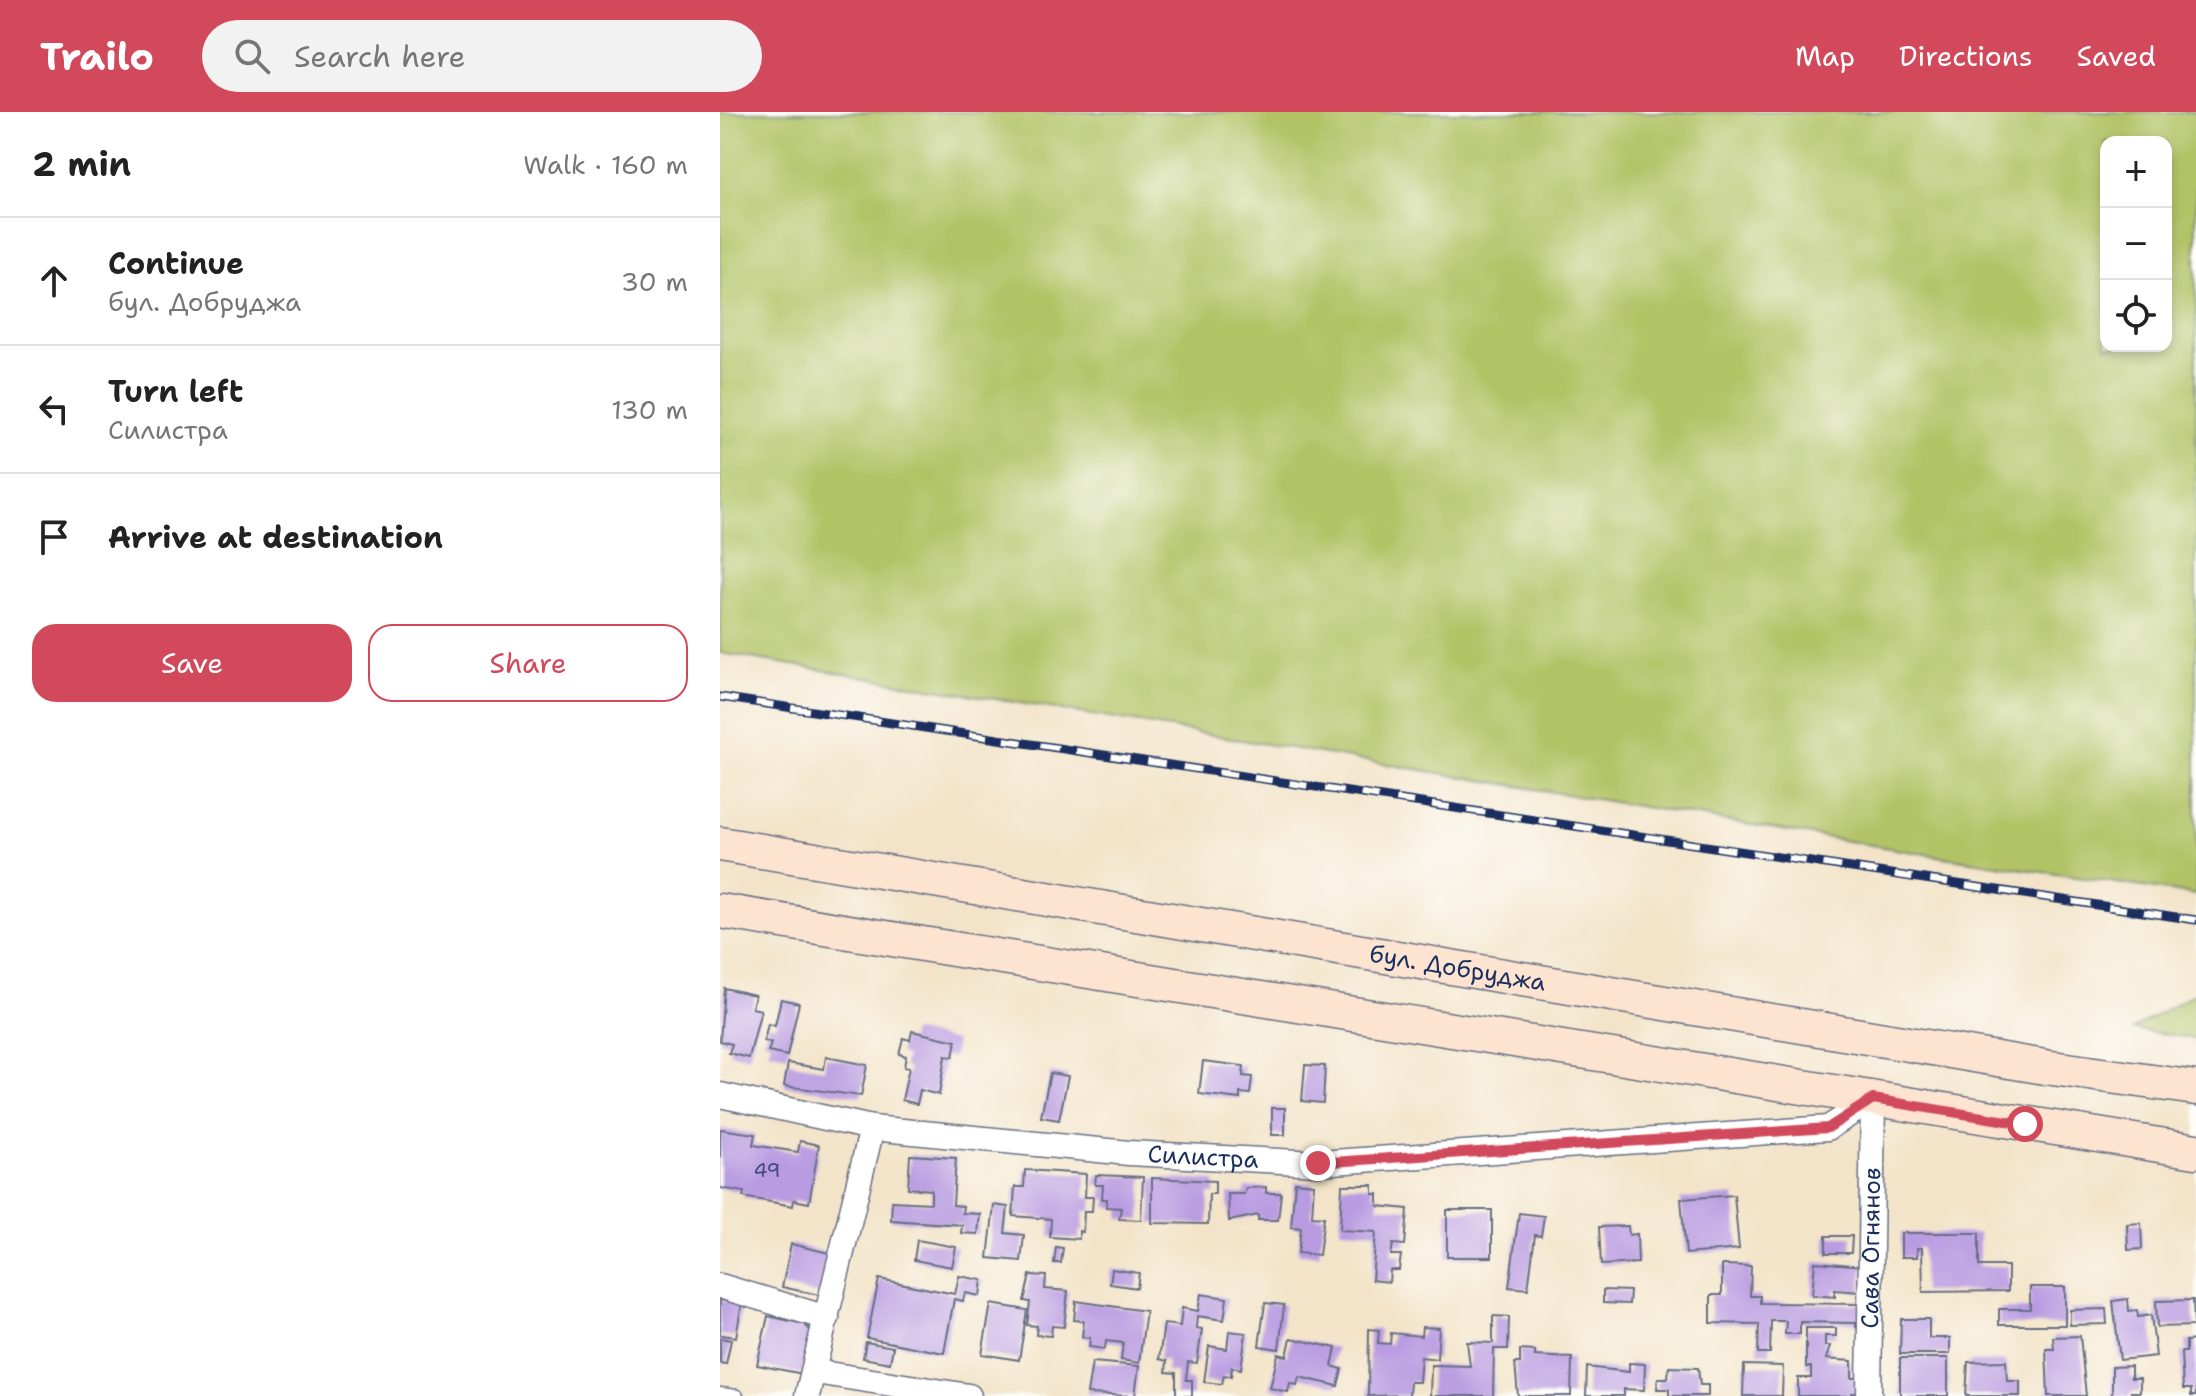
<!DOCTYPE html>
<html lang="en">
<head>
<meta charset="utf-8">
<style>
	:root { --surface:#fff; --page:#f2f2f2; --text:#222; --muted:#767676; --line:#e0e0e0; --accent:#d1495b }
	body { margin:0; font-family:"Shantell Sans",sans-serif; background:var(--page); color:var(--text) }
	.controls { position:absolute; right:24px; top:24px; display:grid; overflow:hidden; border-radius:16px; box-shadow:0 4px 12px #0003 }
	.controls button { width:72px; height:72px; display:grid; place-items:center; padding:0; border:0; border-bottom:2px solid var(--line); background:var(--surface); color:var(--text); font:40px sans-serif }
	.stop { position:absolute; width:24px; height:24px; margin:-18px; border:6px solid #d1495b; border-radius:50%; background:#fff }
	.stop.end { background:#d1495b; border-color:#fff; box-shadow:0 2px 8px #0008 }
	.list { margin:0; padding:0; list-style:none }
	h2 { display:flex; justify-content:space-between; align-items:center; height:104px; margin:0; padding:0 32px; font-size:34px }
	h2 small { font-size:26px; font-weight:400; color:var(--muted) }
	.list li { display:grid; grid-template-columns:52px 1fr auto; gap:24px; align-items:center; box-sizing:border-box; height:128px; padding:0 32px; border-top:2px solid var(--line) }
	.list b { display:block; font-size:30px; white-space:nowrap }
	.list p { margin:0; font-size:26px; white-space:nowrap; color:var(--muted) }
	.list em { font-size:26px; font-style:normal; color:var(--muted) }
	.actions { display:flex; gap:16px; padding:24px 32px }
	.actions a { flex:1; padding:18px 0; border:2px solid var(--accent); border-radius:24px; text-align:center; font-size:28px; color:var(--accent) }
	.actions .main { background:var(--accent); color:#fff }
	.icon { flex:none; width:44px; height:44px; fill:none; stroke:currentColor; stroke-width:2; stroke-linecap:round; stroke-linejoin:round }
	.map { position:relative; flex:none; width:1476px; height:1284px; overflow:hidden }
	header { display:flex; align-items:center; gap:48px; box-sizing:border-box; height:112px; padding:0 40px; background:var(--accent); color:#fff }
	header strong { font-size:38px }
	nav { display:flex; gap:44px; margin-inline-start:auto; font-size:28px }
	.search { width:560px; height:72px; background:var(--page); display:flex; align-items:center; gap:20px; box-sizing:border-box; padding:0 28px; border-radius:44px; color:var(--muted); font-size:30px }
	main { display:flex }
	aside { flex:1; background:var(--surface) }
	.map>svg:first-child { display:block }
	.green { fill:#b2c366; stroke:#667962; stroke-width:2; fill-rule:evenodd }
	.building { fill:#b99be1 }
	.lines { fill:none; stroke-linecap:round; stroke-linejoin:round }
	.lane-casing { stroke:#676e83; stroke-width:15 }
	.street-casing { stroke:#676e83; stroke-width:27 }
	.secondary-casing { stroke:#676e83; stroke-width:37 }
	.lane { stroke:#fff; stroke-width:12 }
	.street { stroke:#fff; stroke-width:24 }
	.secondary { stroke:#fde4d1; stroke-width:34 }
	.rail-casing { stroke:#1b2f5e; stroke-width:9 }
	.rail { stroke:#fdfcf7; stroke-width:6; stroke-dasharray:18; stroke-linecap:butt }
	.route { stroke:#d1495b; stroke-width:10 }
	.labels { text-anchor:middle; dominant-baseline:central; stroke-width:8; stroke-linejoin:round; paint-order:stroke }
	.number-label { font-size:20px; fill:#424a7f }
	.street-label { font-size:24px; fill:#1b2f5e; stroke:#fdfcf7 }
</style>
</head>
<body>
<header>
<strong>Trailo</strong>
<div class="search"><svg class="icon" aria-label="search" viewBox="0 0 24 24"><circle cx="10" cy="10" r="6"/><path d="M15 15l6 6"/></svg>Search here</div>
<nav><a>Map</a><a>Directions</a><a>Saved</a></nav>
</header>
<main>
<aside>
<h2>2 min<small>Walk · 160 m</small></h2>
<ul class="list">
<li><svg class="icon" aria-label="ahead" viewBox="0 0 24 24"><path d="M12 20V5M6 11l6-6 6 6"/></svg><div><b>Continue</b><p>бул. Добруджа</p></div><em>30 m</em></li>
<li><svg class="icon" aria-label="left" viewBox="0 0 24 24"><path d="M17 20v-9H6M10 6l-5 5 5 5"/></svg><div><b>Turn left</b><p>Силистра</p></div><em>130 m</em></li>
<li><svg class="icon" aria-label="arrive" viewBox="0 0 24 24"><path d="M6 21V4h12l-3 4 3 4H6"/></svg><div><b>Arrive at destination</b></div></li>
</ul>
<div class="actions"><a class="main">Save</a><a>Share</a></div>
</aside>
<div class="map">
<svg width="1476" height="1284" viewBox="0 0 1476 1284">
	<rect width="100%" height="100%" fill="#fdfcf7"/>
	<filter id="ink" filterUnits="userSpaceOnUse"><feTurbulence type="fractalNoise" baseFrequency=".0125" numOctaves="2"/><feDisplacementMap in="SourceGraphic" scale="16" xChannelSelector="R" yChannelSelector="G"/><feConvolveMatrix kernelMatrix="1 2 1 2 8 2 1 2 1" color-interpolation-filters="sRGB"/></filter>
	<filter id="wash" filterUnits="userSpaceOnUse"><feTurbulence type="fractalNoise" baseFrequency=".006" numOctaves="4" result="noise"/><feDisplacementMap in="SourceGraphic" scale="32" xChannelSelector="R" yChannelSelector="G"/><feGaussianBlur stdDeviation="1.8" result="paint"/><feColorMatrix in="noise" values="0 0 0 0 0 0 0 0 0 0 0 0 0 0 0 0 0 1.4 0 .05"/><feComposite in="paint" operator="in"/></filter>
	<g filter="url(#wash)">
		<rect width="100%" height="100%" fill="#f3e4c9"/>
		<!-- green -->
		<g class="green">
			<path d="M0 0H1476V783L1211 743 0 541ZM1446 30V234H1386V30Z"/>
			<polygon points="1476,881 1476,927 1413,917"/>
		</g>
		<g id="blocks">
			<!-- building -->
			<g class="building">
				<polygon points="4,876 35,883 32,896 41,898 29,946 9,941 12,932 0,929"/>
				<polygon points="61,887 79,891 67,944 48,940 51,931 44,929 48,912 55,914"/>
				<polygon points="192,919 236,929 233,945 225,944 219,983 200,978 197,992 182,988 189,956 184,955 186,944 179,942 183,926 190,928"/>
				<polygon points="106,945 147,953 141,984 64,974 68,951 104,957"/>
				<polygon points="483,949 524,954 523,964 532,965 530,982 520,981 520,987 479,982"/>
				<polygon points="585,953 605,954 603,991 582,989"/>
				<polygon points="330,961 348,964 339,1008 321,1005"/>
				<rect x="552" y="996" width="13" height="27"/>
				<polygon points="0,1017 35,1022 33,1033 78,1040 80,1029 99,1033 89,1091 74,1088 73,1094 23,1085 24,1080 0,1076"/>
				<polygon points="190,1043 236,1046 233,1093 243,1094 242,1101 260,1102 258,1122 241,1121 242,1113 171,1108 172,1089 211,1091 211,1078 188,1076"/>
				<polygon points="305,1058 366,1062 365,1085 373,1085 372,1099 364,1099 363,1120 359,1119 359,1127 330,1125 331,1107 293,1104 295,1075 304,1075"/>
				<polygon points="376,1063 423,1065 421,1108 399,1107 401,1096 386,1095 387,1087 382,1087 383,1073 375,1073"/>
				<polygon points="432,1066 495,1069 495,1082 489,1082 488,1112 432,1111"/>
				<polygon points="575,1070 594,1072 592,1104 604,1105 599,1143 578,1141 581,1116 571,1115"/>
				<polygon points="622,1073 653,1073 653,1082 658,1082 658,1094 688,1097 685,1133 673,1132 671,1143 681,1143 679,1158 670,1158 669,1170 652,1168 656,1120 620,1118"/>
				<polygon points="546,1075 546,1081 561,1081 558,1108 538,1108 538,1103 509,1109 508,1082 524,1082 526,1076"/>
				<polygon points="1014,1083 1019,1137 966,1142 961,1087"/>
				<polygon points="274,1093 288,1095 285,1121 304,1123 301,1149 268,1146"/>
				<rect x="727" y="1098" width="45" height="47"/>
				<polygon points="799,1101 824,1104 821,1124 815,1123 808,1177 789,1175"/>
				<polygon points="1421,1111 1422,1137 1408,1138 1407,1112"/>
				<polygon points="908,1114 909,1123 917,1122 918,1151 881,1153 879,1115"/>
				<polygon points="1181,1121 1259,1121 1259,1154 1288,1154 1288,1179 1203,1180 1202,1136 1197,1136 1197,1145 1181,1145"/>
				<polygon points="1106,1124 1132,1124 1131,1141 1106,1141"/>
				<polygon points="197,1128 236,1135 232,1155 194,1148"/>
				<polygon points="71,1132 113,1142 104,1184 62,1175"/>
				<polygon points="336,1135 343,1136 341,1151 334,1151"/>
				<polygon points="1095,1150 1143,1154 1141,1180 1115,1178 1115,1185 1092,1183"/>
				<polygon points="1002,1153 1031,1154 1030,1184 1040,1184 1040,1191 1143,1192 1142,1214 1136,1215 1136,1211 1080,1210 1080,1222 1065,1222 1066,1209 1051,1209 1050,1241 1038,1241 1039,1212 991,1211 991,1183 1002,1183"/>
				<polygon points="392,1157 419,1161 417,1176 390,1172"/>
				<polygon points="310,1163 326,1164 325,1177 348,1179 344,1215 332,1214 331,1224 316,1223 317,1214 307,1213 310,1190 304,1189"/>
				<polygon points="239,1164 262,1168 260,1184 245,1181 243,1189 234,1187 224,1241 147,1226 159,1167 235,1182"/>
				<polygon points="1310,1175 1345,1175 1345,1213 1279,1213 1279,1197 1310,1197"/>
				<polygon points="883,1178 910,1179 909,1192 883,1191"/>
				<polygon points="481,1182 507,1186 504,1208 477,1204 476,1216 482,1217 477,1251 468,1250 466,1268 472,1268 472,1284 456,1284 456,1261 446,1260 447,1249 439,1247 444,1212 460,1214 462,1196 478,1199"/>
				<polygon points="1408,1187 1409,1199 1417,1198 1418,1205 1431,1203 1436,1244 1400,1248 1393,1189"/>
				<polygon points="0,1188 22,1191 16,1225 0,1223"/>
				<polygon points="1473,1188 1474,1214 1437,1215 1436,1189"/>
				<polygon points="356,1189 426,1199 419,1251 401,1248 403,1231 386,1229 385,1237 369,1235 370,1226 362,1225 364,1209 354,1208"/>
				<polygon points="545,1191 564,1193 559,1237 539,1234"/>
				<polygon points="271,1192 307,1198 299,1248 262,1242"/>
				<polygon points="1386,1197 1387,1212 1350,1213 1350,1198"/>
				<polygon points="48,1204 84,1212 92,1220 83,1262 37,1253"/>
				<polygon points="773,1204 789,1205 788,1237 774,1237 773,1284 710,1284 711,1253 750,1254 747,1230 773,1231"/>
				<polygon points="1181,1207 1209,1207 1209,1226 1230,1226 1230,1242 1180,1242"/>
				<polygon points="702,1215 719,1216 717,1247 701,1245 699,1270 690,1270 689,1283 648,1284 649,1217 659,1218 658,1231 670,1232 671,1221 701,1224"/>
				<polygon points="1086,1216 1116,1216 1116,1224 1105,1224 1105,1234 1110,1234 1106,1247 1132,1249 1132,1266 1138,1266 1138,1281 1132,1281 1132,1284 1078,1284 1078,1266 1091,1266 1091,1255 1086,1255"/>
				<polygon points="509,1219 526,1221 521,1257 512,1255 511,1264 504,1263 502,1272 484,1270 489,1234 507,1237"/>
				<polygon points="1360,1224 1366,1284 1328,1284 1326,1237 1334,1237 1333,1225"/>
				<polygon points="0,1226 11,1228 6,1252 0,1251"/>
				<polygon points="571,1226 616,1236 612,1254 622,1257 618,1274 579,1265 577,1273 570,1271 568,1280 550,1276 558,1242 567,1244"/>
				<polygon points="1476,1228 1476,1284 1471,1284 1471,1277 1463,1277 1461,1240 1466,1240 1466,1229"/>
				<polygon points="146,1230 173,1235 170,1251 143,1246"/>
				<polygon points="800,1238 815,1239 815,1244 852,1246 851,1284 798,1284 795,1251 800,1251"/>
				<rect x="1180" y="1246" width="48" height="38"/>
				<polygon points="1286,1249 1287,1269 1300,1269 1300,1284 1246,1284 1248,1250"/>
				<polygon points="372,1250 419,1254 415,1284 367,1282"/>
				<polygon points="909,1251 925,1252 924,1278 904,1277 904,1284 866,1284 867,1255 909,1260"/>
				<polygon points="1024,1253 1063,1254 1062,1284 1023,1284"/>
				<polygon points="1411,1254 1411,1266 1420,1266 1420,1280 1411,1280 1411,1284 1392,1284 1392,1255"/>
				<polygon points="949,1255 978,1256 980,1273 988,1273 988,1284 949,1284 949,1277 937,1277 938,1266 948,1266"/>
			</g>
		</g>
	</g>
	<g filter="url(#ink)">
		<use href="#blocks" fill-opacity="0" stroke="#676e83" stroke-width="2"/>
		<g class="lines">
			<defs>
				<polyline id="lane" points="0,1282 17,1284"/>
				<g id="street">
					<path id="s1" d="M0 983 152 1016 409 1041 598 1051 1108 1016 1153 987"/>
					<polyline points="0,1174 107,1206"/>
					<polyline points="95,1260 249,1284"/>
					<polyline points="87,1284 152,1016"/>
					<path id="s2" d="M1149 1284 1153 987"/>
				</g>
				<g id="secondary">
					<path id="s3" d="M0 732 1325 955 1476 976"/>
					<polyline points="0,799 1476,1039"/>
				</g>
			</defs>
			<!-- lane casing -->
			<use href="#lane" class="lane-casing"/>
			<!-- street casing -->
			<use href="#street" class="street-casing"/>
			<!-- secondary casing -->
			<use href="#secondary" class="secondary-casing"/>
			<!-- lane -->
			<use href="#lane" class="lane"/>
			<!-- street -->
			<use href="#street" class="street"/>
			<!-- secondary -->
			<use href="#secondary" class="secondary"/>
			<defs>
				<polyline id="rail" points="0,585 1476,808"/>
			</defs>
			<!-- rail casing -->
			<use href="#rail" class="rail-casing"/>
			<!-- rail -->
			<use href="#rail" class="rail"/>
		</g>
	</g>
	<g class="lines" filter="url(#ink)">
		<!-- route -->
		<polyline class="route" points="598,1051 1108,1016 1153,987 1305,1012"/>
	</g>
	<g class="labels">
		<!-- number labels -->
		<g class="number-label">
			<text x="47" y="1058">49</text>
		</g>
		<!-- street labels -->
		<g class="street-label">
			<text stroke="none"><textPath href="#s3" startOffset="748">бул. Добруджа</textPath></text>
			<text stroke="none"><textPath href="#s1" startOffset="488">Силистра</textPath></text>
			<text stroke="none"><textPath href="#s2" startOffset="148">Сава Огнянов</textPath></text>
		</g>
	</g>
</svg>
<div class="controls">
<button>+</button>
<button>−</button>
<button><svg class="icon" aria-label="locate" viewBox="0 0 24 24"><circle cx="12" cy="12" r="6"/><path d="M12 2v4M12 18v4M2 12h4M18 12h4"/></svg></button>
</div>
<div class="stop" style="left:1305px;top:1012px"></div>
<div class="stop end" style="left:598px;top:1051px"></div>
</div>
</main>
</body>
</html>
